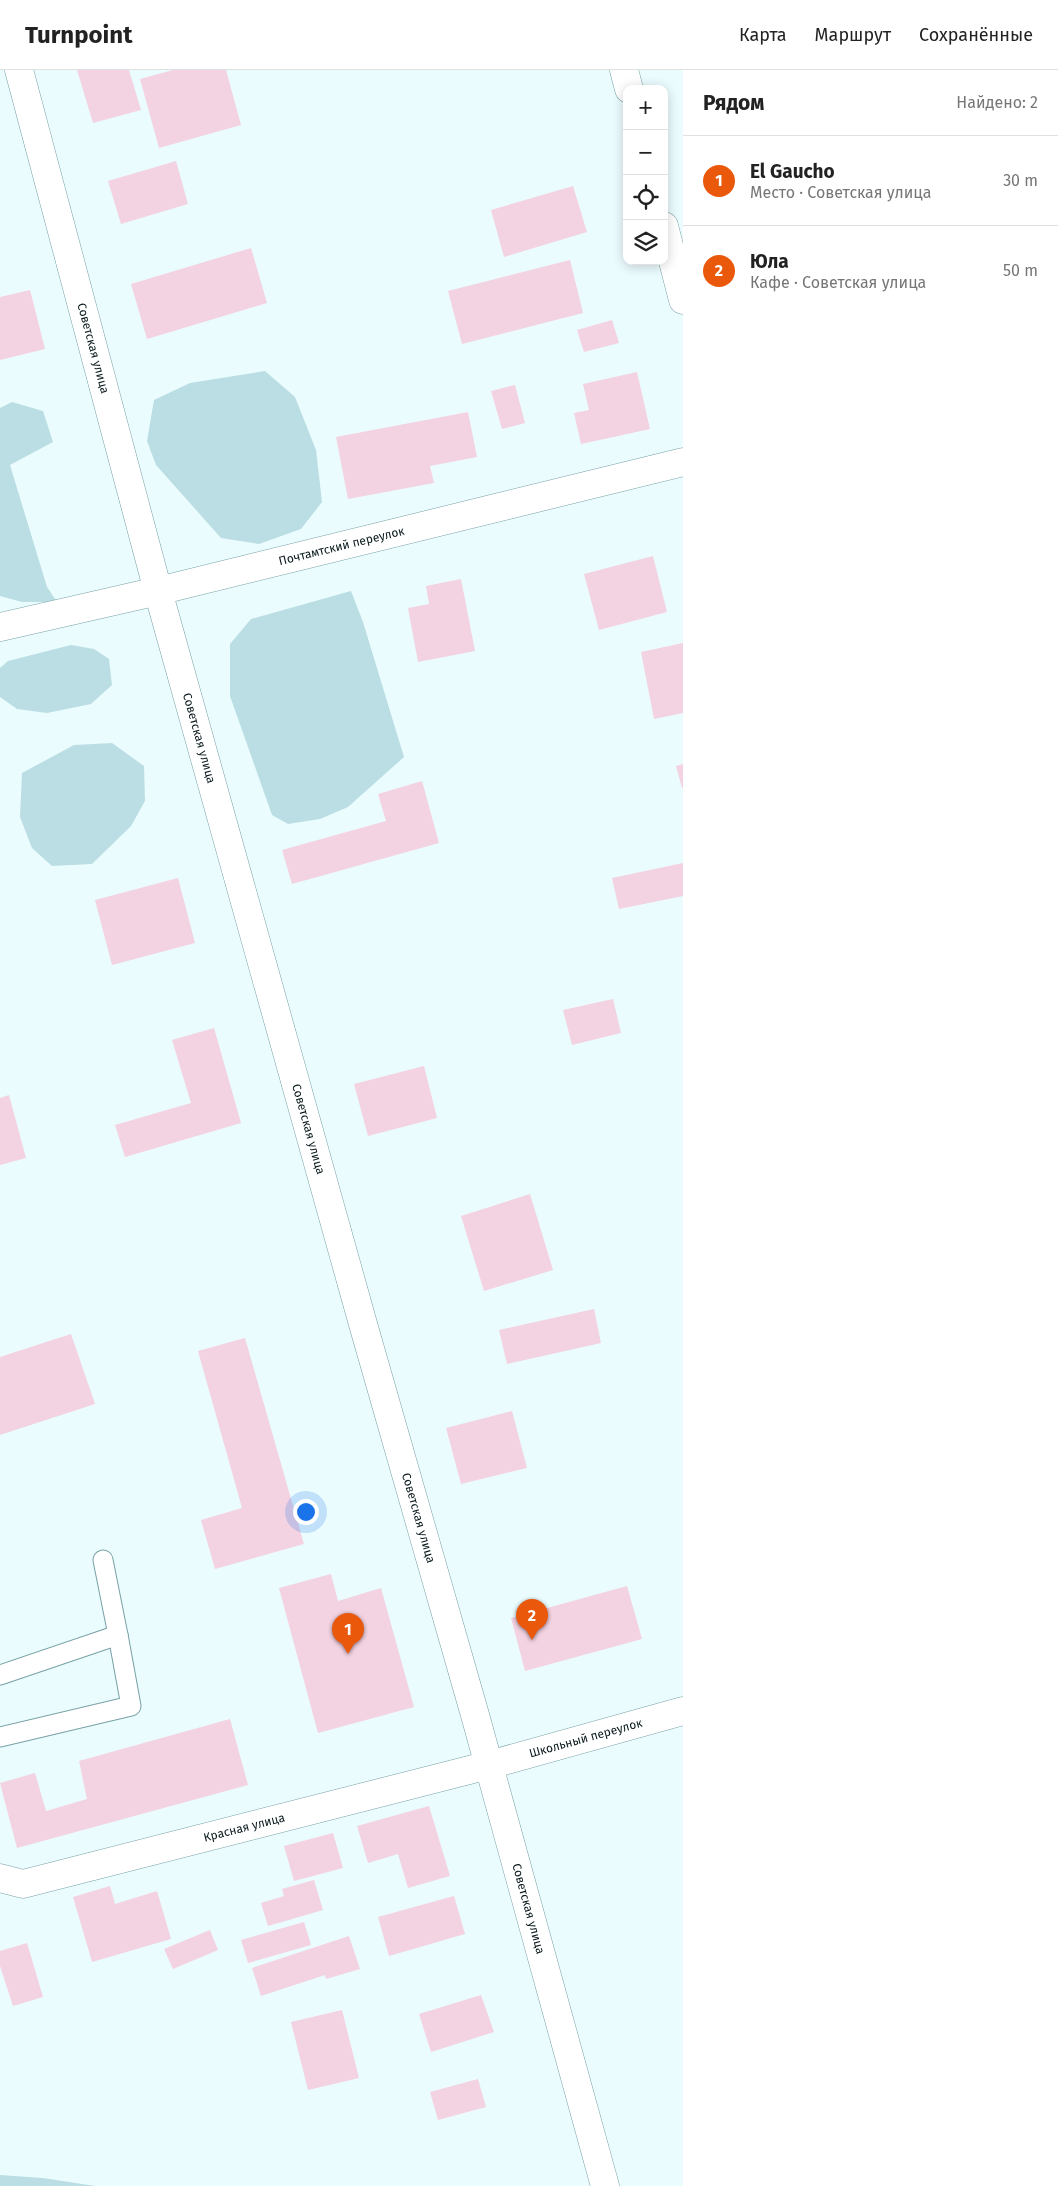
<!DOCTYPE html>
<html lang="ru">
<head>
<meta charset="utf-8">
<style>
	:root { --surface:#fff; --page:#f2f2f2; --text:#222; --muted:#767676; --line:#e0e0e0; --accent:#ea580c }
	body { margin:0; font-family:"Fira Sans",sans-serif; background:var(--page); color:var(--text) }
	.controls { position:absolute; right:15px; top:15px; display:grid; overflow:hidden; border-radius:10px; box-shadow:0 2px 12px #0003 }
	.controls button { width:45px; height:45px; display:grid; place-items:center; padding:0; border:0; border-bottom:1px solid var(--line); background:var(--surface); color:var(--text); font:25px sans-serif }
	.you { position:absolute; left:305px; top:1441px; width:18px; height:18px; margin:-12px; border:4px solid #fff; border-radius:50%; background:#1a73e8; box-shadow:0 0 0 8px #1a73e833 }
	.badge { display:grid; place-items:center; width:32px; height:32px; border-radius:50%; background:var(--accent); color:#fff; font-size:16px; font-weight:700 }
	.pin { position:absolute; translate:-50% -41px; filter:drop-shadow(0 1px 2px #0008) }
	.pin::after { content:''; position:absolute; top:26px; width:18px; height:15px; background:inherit; clip-path:polygon(0 0,100% 0,50% 100%) }
	.list { margin:0; padding:0; list-style:none }
	h2 { display:flex; justify-content:space-between; align-items:center; height:65px; margin:0; padding:0 20px; font-size:21px }
	h2 small { font-size:16px; font-weight:400; color:var(--muted) }
	.list li { display:grid; grid-template-columns:32px 1fr auto; gap:15px; align-items:center; box-sizing:border-box; height:90px; padding:0 20px; border-top:1px solid var(--line) }
	.list b { display:block; font-size:19px; white-space:nowrap }
	.list p { margin:0; font-size:16px; white-space:nowrap; color:var(--muted) }
	.list em { font-size:16px; font-style:normal; color:var(--muted) }
	.icon { flex:none; width:28px; height:28px; fill:none; stroke:currentColor; stroke-width:2; stroke-linecap:round; stroke-linejoin:round }
	.map { position:relative; flex:none; width:683px; height:2116px; overflow:hidden }
	header { display:flex; align-items:center; gap:30px; box-sizing:border-box; height:70px; padding:0 25px; background:var(--surface); border-bottom:1px solid var(--line) }
	header strong { font-size:24px }
	nav { display:flex; gap:28px; margin-inline-start:auto; font-size:18px }
	main { display:flex }
	aside { flex:1; background:var(--surface) }
	.map>svg:first-child { display:block }
	.green { fill:#badee3 }
	.building { fill:#f3d2e1 }
	.lines { fill:none; stroke-linecap:round; stroke-linejoin:round }
	.service-casing { stroke:#78a1a7; stroke-width:21 }
	.minor-casing { stroke:#78a1a7; stroke-width:29 }
	.tertiary-casing { stroke:#78a1a7; stroke-width:29 }
	.secondary-casing { stroke:#78a1a7; stroke-width:29 }
	.service { stroke:#fff; stroke-width:19 }
	.minor { stroke:#fff; stroke-width:28 }
	.tertiary { stroke:#fff; stroke-width:28 }
	.secondary { stroke:#fff; stroke-width:28 }
	.labels { text-anchor:middle; dominant-baseline:central; stroke-width:5; stroke-linejoin:round; paint-order:stroke }
	.street-label { font-size:12px; fill:#09191c; stroke:#fff }
</style>
</head>
<body>
<header>
<strong>Turnpoint</strong>
<nav><a>Карта</a><a>Маршрут</a><a>Сохранённые</a></nav>
</header>
<main>
<div class="map">
<svg width="683" height="2116" viewBox="0 0 683 2116">
	<rect width="100%" height="100%" fill="#ebfcfe"/>
	<!-- green -->
	<g class="green">
		<polygon points="265,301 295,327 316,380 322,432 301,459 259,474 221,468 156,395 147,371 154,330 190,313"/>
		<polygon points="12,332 43,341 53,372 10,395 47,517 57,532 22,532 0,526 0,338"/>
		<polygon points="351,521 363,552 404,687 348,737 320,749 288,754 272,745 230,626 230,574 251,549"/>
		<polygon points="71,575 94,579 109,589 112,615 91,634 47,643 17,639 0,627 0,598 8,591"/>
		<polygon points="112,673 144,696 145,731 131,756 92,794 52,796 32,778 20,747 22,703 74,675"/>
		<polygon points="0,2105 43,2108 95,2116 0,2116"/>
	</g>
	<!-- building -->
	<g class="building">
		<polygon points="77,0 129,0 141,40 93,53"/>
		<polygon points="173,0 226,0 241,55 159,78 140,9"/>
		<polygon points="176,91 188,134 121,154 108,111"/>
		<polygon points="573,116 587,162 504,187 491,140"/>
		<polygon points="251,178 267,233 147,269 131,214"/>
		<polygon points="570,190 583,243 462,274 448,221"/>
		<polygon points="30,220 45,279 0,290 0,227"/>
		<polygon points="612,250 619,273 584,282 577,260"/>
		<polygon points="637,302 650,359 581,374 574,343 589,340 583,314"/>
		<polygon points="515,315 525,353 502,359 491,321"/>
		<polygon points="468,342 477,387 430,396 434,413 348,429 336,367"/>
		<polygon points="653,486 667,542 599,560 584,504"/>
		<polygon points="461,509 475,581 418,592 408,538 429,534 426,516"/>
		<polygon points="683,573 683,643 654,649 641,582"/>
		<polygon points="683,694 683,718 682,718 676,696"/>
		<polygon points="422,711 439,773 292,814 282,780 386,751 378,724"/>
		<polygon points="683,793 683,826 619,839 612,808"/>
		<polygon points="178,808 195,873 112,895 95,830"/>
		<polygon points="613,929 621,963 572,975 563,940"/>
		<polygon points="214,958 241,1053 125,1087 115,1055 191,1033 172,970"/>
		<polygon points="424,996 437,1048 368,1066 354,1014"/>
		<polygon points="9,1025 26,1088 0,1095 0,1028"/>
		<polygon points="530,1124 553,1200 484,1221 461,1146"/>
		<polygon points="594,1239 601,1273 507,1294 499,1260"/>
		<polygon points="71,1264 95,1334 0,1365 0,1287"/>
		<polygon points="245,1268 304,1474 215,1499 201,1450 242,1438 198,1281"/>
		<polygon points="512,1341 527,1398 461,1414 446,1358"/>
		<polygon points="331,1504 338,1531 381,1518 414,1637 318,1663 279,1518"/>
		<polygon points="627,1516 642,1569 525,1601 511,1548"/>
		<polygon points="230,1649 248,1715 17,1778 0,1713 35,1703 46,1741 87,1729 79,1691"/>
		<polygon points="429,1736 450,1806 408,1818 398,1784 368,1793 357,1756"/>
		<polygon points="333,1763 343,1798 294,1811 284,1776"/>
		<polygon points="314,1810 323,1840 268,1856 261,1833 284,1826 282,1819"/>
		<polygon points="110,1816 115,1834 157,1821 171,1869 92,1892 73,1827"/>
		<polygon points="454,1826 465,1864 389,1886 378,1847"/>
		<polygon points="304,1852 311,1875 248,1893 241,1870"/>
		<polygon points="210,1860 218,1880 173,1899 164,1879"/>
		<polygon points="349,1866 360,1899 326,1909 325,1905 261,1926 252,1898"/>
		<polygon points="27,1873 43,1927 13,1936 0,1896 0,1881"/>
		<polygon points="481,1925 494,1962 431,1982 419,1944"/>
		<polygon points="342,1940 359,2008 308,2020 291,1952"/>
		<polygon points="478,2009 486,2037 438,2050 430,2022"/>
	</g>
	<g class="lines">
		<defs>
			<g id="service">
				<polyline points="0,1605 118,1565 103,1490"/>
				<polyline points="0,1667 131,1636 118,1565"/>
			</g>
			<g id="minor">
				<polyline points="0,557 158,521"/>
				<path id="s1" d="M0 1808 23 1814 489 1695 683 1641"/>
			</g>
			<g id="tertiary">
				<polyline points="624,0 629,19"/>
				<polyline points="664,156 683,230"/>
				<path id="s2" d="M158 521 683 392"/>
			</g>
			<g id="secondary">
				<path id="s3" d="M19 0 158 521 363 1254 475 1645 605 2116"/>
			</g>
		</defs>
		<!-- service casing -->
		<use href="#service" class="service-casing"/>
		<!-- minor casing -->
		<use href="#minor" class="minor-casing"/>
		<!-- tertiary casing -->
		<use href="#tertiary" class="tertiary-casing"/>
		<!-- secondary casing -->
		<use href="#secondary" class="secondary-casing"/>
		<!-- service -->
		<use href="#service" class="service"/>
		<!-- minor -->
		<use href="#minor" class="minor"/>
		<!-- tertiary -->
		<use href="#tertiary" class="tertiary"/>
		<!-- secondary -->
		<use href="#secondary" class="secondary"/>
	</g>
	<g class="labels">
		<!-- street labels -->
		<g class="street-label">
			<text stroke="none"><textPath href="#s3" startOffset="288">Советская улица</textPath></text>
			<text stroke="none"><textPath href="#s2" startOffset="189">Почтамтский переулок</textPath></text>
			<text stroke="none"><textPath href="#s3" startOffset="692">Советская улица</textPath></text>
			<text stroke="none"><textPath href="#s3" startOffset="1098">Советская улица</textPath></text>
			<text stroke="none"><textPath href="#s3" startOffset="1502">Советская улица</textPath></text>
			<text stroke="none"><textPath href="#s1" startOffset="605">Школьный переулок</textPath></text>
			<text stroke="none"><textPath href="#s1" startOffset="252">Красная улица</textPath></text>
			<text stroke="none"><textPath href="#s3" startOffset="1908">Советская улица</textPath></text>
		</g>
	</g>
</svg>
<div class="controls">
<button>+</button>
<button>−</button>
<button><svg class="icon" aria-label="locate" viewBox="0 0 24 24"><circle cx="12" cy="12" r="6"/><path d="M12 2v4M12 18v4M2 12h4M18 12h4"/></svg></button>
<button><svg class="icon" aria-label="layers" viewBox="0 0 24 24"><path d="M12 4l9 5-9 5-9-5zM3 14l9 5 9-5"/></svg></button>
</div>
<div class="you"></div>
<div class="pin badge" style="left:348px;top:1584px">1</div>
<div class="pin badge" style="left:532px;top:1570px">2</div>
</div>
<aside>
<h2>Рядом<small>Найдено: 2</small></h2>
<ul class="list">
<li><span class="badge">1</span><div><b>El Gaucho</b><p>Место · Советская улица</p></div><em>30 m</em></li>
<li><span class="badge">2</span><div><b>Юла</b><p>Кафе · Советская улица</p></div><em>50 m</em></li>
</ul>
</aside>
</main>
</body>
</html>
